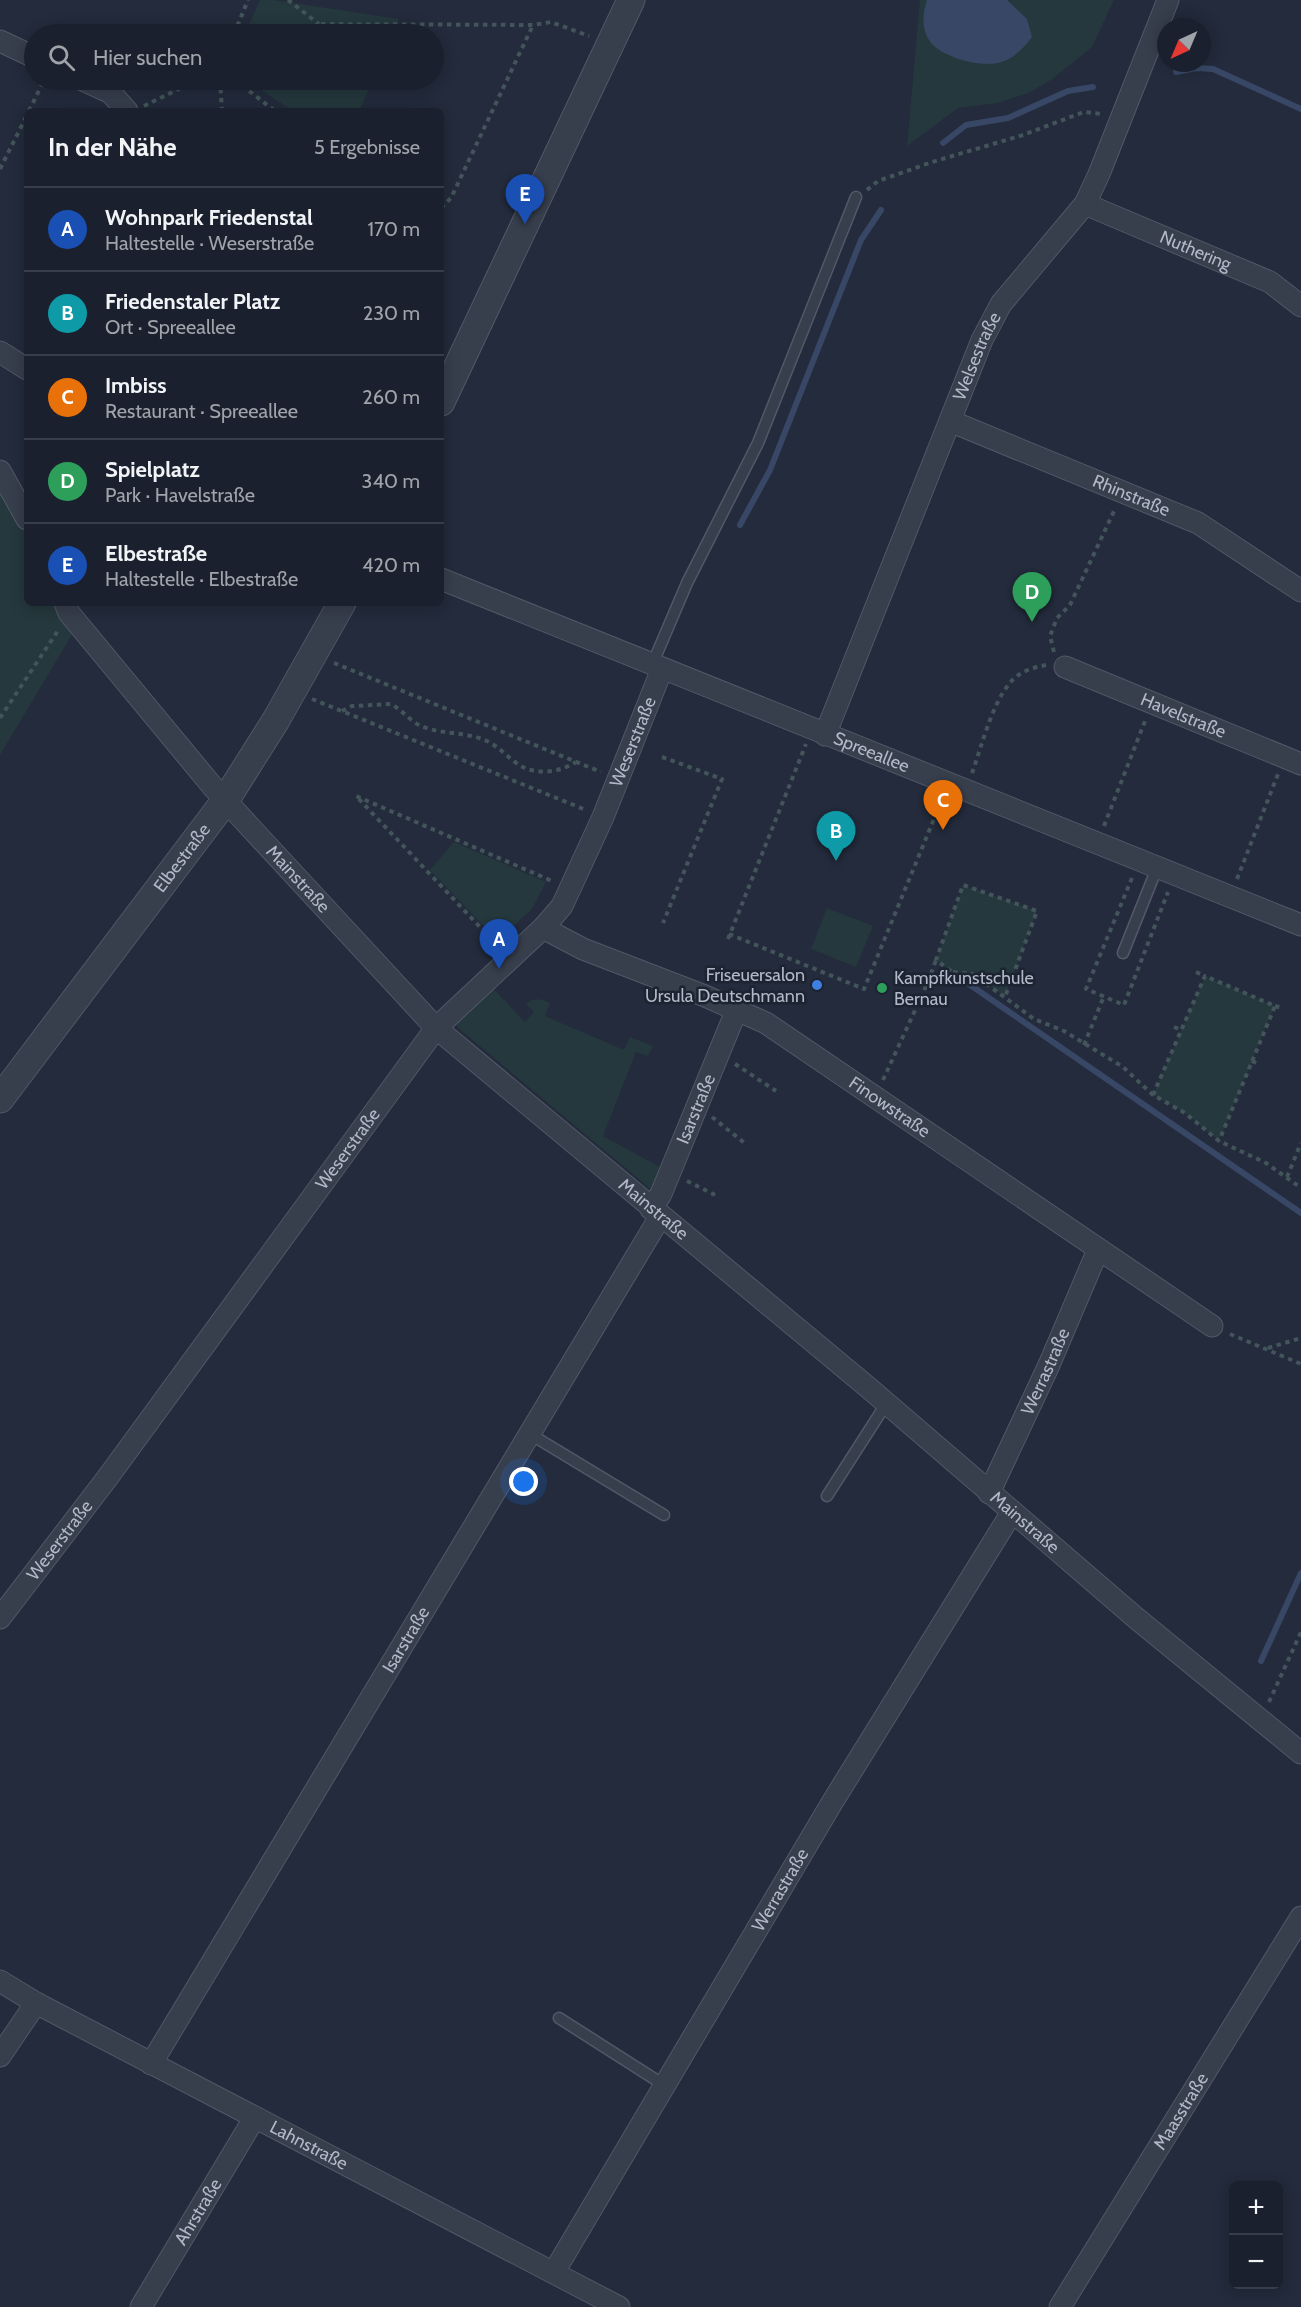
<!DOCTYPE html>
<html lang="de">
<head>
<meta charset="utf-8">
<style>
	:root { --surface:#1a202d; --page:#272d39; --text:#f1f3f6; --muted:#9fa3aa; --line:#383e49; --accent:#87a8f7 }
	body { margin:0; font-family:Cabin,sans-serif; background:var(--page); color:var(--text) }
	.controls { position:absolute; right:18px; bottom:18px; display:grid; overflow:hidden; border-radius:9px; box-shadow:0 3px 15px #0003 }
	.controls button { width:54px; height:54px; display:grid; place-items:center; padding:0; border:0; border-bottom:2px solid var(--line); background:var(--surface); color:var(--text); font:30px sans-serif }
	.compass { position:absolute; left:1157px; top:18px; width:54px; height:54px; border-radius:50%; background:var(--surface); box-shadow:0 3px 15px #0003; rotate:224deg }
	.you { position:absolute; left:524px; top:1482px; width:21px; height:21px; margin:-15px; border:4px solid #fff; border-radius:50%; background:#1a73e8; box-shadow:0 0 0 9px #1a73e833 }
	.badge { display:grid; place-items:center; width:39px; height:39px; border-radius:50%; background:var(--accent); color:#fff; font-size:20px; font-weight:700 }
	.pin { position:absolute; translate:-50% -50px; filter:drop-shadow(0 2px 3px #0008) }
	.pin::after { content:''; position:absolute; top:32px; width:21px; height:18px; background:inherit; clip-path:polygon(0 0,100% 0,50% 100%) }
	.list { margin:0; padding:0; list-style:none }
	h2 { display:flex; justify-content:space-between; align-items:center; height:78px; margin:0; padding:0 24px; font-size:26px }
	h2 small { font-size:20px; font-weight:400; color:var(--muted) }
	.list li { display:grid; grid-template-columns:39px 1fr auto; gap:18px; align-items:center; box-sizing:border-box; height:84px; padding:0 24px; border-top:2px solid var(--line) }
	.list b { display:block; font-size:22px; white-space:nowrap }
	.list p { margin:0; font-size:20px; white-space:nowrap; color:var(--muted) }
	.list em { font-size:20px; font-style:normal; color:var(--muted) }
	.icon { flex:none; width:33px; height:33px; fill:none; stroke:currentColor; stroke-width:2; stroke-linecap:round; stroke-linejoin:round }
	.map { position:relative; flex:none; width:1301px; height:2307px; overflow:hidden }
	.search { position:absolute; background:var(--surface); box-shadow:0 3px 15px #0003; left:24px; top:24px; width:420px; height:66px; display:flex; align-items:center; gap:15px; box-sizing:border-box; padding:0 21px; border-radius:33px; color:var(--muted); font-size:22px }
	.panel { position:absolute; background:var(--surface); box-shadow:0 3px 15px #0003; left:24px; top:108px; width:420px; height:498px; border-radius:9px }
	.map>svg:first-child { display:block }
	.green { fill:#25383d }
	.water { fill:#384765 }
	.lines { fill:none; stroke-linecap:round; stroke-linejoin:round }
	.stream { stroke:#384765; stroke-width:6 }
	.service-casing { stroke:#525867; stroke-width:13 }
	.minor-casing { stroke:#525867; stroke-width:23 }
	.tertiary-casing { stroke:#525867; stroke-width:29 }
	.path { stroke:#43555a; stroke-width:4; stroke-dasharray:4.5 4.5; stroke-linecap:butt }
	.service { stroke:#373e4c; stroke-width:10 }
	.minor { stroke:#373e4c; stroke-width:21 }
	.tertiary { stroke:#373e4c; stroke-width:27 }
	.shop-dot { fill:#3f7fe0; stroke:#1c2331; stroke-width:2 }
	.leisure-dot { fill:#2e9e5b; stroke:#1c2331; stroke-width:2 }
	.labels { text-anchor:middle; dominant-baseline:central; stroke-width:5; stroke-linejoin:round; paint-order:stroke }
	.street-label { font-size:18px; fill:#b2b8c7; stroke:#1c2331 }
	.poi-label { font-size:18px; fill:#b2b8c7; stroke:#1c2331; text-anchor:end }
</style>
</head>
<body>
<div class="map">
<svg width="1301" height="2307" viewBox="0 0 1301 2307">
	<rect width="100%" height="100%" fill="#232b3c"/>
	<!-- green -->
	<g class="green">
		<polygon points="260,0 274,0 399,19 393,34 245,34"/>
		<polygon points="920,0 1114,0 1092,47 1051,80 1028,93 998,103 958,108 907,146"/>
		<polygon points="246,80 373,80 359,111 293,111"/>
		<polygon points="0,483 27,531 27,603 60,603 73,633 0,755"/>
		<polygon points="454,842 546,882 532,909 498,941 430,870"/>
		<polygon points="963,885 1037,911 1005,997 974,974 952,972 936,960"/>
		<polygon points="827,908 873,926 856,967 811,949"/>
		<polygon points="1205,976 1275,1006 1219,1141 1185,1113 1153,1095"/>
		<path d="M492 987 525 1022 534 1012 526 1004C535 997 540 999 550 1003L545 1016 624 1050 630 1037 653 1046 648 1056 636 1052 603 1136 662 1168 653 1191 457 1027 458 1017Z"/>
	</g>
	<!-- water -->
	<path class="water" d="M927 0H1007L1027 19 1032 37C1025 46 1016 57 1004 61 986 69 947 59 933 45 921 32 922 15 927 0Z"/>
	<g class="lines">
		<!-- stream -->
		<g class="stream">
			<polyline points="1176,72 1196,68 1213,69 1301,109"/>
			<polyline points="943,143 966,125 1008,118 1068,91 1093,87"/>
			<polyline points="740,525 770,470 861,240 881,210"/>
			<polyline points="960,978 1301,1213"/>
			<polyline points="1261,1661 1301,1573"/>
		</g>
		<defs>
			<g id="service">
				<polyline points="652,665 687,583 758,443 856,197"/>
				<polyline points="1123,953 1157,868"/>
				<polyline points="530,1434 664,1515"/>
				<polyline points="827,1496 886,1404"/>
				<polyline points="559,2018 664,2085"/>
			</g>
			<g id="minor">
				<polyline points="0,41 34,57"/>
				<polyline points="83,80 111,93 127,111"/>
				<path id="s1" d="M1085 204 1270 282 1301 306"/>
				<polyline points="0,352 27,369"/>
				<path id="s2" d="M950 421 1198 523 1301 591"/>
				<polyline points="0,471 27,519"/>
				<path id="s3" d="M441 579 1301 925"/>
				<path id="s4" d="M65 603 69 613 213 787 436 1028 870 1389 1136 1618 1301 1753"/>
				<path id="s5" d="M1065 667 1301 764"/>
				<path id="s6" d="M825 735 982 340 1001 304 1085 204 1099 174 1168 0"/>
				<path id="s7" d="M543 928 583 949 705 996 766 1023 1212 1326"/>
				<path id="s8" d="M651 1209 661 1194 737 1009"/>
				<path id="s9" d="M989 1493 1049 1365 1098 1250"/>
				<path id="s10" d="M0 1618 108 1477 436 1028 543 928 562 906 603 817 662 669"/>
				<path id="s11" d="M0 1981 36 2003 619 2307"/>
				<polyline points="0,2056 36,2003"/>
				<path id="s12" d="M151 2064 660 1217"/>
				<path id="s13" d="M554 2272 833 1801 1012 1512"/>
				<path id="s14" d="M141 2307 255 2117"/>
				<path id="s15" d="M1060 2307 1301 1917"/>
			</g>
			<g id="tertiary">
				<polyline points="441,402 631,0"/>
				<path id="s16" d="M0 1099 225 801 276 720 342 603"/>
			</g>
		</defs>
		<!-- service casing -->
		<use href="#service" class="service-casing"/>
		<!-- minor casing -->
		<use href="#minor" class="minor-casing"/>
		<!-- tertiary casing -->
		<use href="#tertiary" class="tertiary-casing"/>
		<!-- path -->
		<g class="path">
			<polyline points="288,0 319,24"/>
			<polyline points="234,34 248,0"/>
			<polyline points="296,34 319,24 533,25 551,22 589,36"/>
			<polyline points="220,80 222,111"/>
			<polyline points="235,80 275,111"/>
			<polyline points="144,106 197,80"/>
			<polyline points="29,111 44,80"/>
			<polyline points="0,169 27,115"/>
			<polyline points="867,190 878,181 932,162 1020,136 1084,112 1102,114"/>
			<polyline points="441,208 451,198 533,25"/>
			<polyline points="1054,652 1050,636 1057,618 1070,605 1115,509"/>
			<polyline points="334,663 601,772"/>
			<polyline points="312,699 586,810"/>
			<path d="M342 711 352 706 391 704C402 710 410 721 421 726 441 735 467 731 489 742 504 750 514 766 531 770 547 774 563 770 576 762"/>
			<polyline points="0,718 59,629"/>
			<polyline points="662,757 722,779 663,923"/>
			<path d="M972 773C982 746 995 689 1020 674 1028 669 1037 667 1046 665"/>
			<polyline points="1104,826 1145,721"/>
			<polyline points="1132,878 1086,989 1124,1005 1168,892"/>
			<polyline points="1237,879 1278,774"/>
			<polyline points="729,934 864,989 941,802"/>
			<polyline points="728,939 806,744"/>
			<polyline points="498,946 356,796 552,881"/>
			<polyline points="951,971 936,960 963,885 1037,911 1005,997"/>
			<polyline points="1196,972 1205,976"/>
			<polyline points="928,982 936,960"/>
			<polyline points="1275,1006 1282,1008"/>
			<polyline points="1174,1027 1181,1030"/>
			<polyline points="1084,1045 1104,996"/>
			<polyline points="1252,1061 1258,1064"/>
			<polyline points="735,1064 776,1091"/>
			<polyline points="883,1080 928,982 952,972 973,974 1034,1019 1064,1031 1123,1067 1153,1095 1185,1113 1219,1141 1266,1163 1301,1188"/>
			<polyline points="1153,1095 1205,976 1275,1006 1219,1141"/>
			<polyline points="712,1117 747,1145"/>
			<polyline points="1287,1177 1301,1143"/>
			<polyline points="687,1181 715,1195"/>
			<polyline points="1230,1334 1301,1364"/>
			<polyline points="1268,1348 1301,1338"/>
			<polyline points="1269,1702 1301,1632"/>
		</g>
		<!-- service -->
		<use href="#service" class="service"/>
		<!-- minor -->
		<use href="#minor" class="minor"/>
		<!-- tertiary -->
		<use href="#tertiary" class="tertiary"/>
	</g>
	<!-- markers -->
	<circle class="shop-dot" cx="817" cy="985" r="6"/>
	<circle class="leisure-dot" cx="882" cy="988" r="6"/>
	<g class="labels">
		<!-- street labels -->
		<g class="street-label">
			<text stroke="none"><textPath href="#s1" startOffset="120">Nuthering</textPath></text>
			<text stroke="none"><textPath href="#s6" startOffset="408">Welsestraße</textPath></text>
			<text stroke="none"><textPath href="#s2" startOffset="196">Rhinstraße</textPath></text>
			<text stroke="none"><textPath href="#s5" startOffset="128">Havelstraße</textPath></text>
			<text stroke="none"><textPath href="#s10" startOffset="1088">Weserstraße</textPath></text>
			<text stroke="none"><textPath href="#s3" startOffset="464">Spreeallee</textPath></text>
			<text stroke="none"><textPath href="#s16" startOffset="302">Elbestraße</textPath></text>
			<text stroke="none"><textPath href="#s4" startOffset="362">Mainstraße</textPath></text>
			<text stroke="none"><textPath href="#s7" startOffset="392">Finowstraße</textPath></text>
			<text stroke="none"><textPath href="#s8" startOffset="110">Isarstraße</textPath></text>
			<text stroke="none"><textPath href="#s10" startOffset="584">Weserstraße</textPath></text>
			<text stroke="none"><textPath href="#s4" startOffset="848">Mainstraße</textPath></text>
			<text stroke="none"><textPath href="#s9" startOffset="134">Werrastraße</textPath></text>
			<text stroke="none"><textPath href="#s4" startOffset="1334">Mainstraße</textPath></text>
			<text stroke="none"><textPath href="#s10" startOffset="98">Weserstraße</textPath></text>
			<text stroke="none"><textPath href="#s12" startOffset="495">Isarstraße</textPath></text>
			<text stroke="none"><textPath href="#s13" startOffset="444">Werrastraße</textPath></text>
			<text stroke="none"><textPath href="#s15" startOffset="230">Maasstraße</textPath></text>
			<text stroke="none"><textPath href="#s11" startOffset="350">Lahnstraße</textPath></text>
			<text stroke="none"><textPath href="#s14" startOffset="111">Ahrstraße</textPath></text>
		</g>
		<!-- poi labels -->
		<g class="poi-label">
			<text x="805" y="975">Friseuersalon<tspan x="805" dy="21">Ursula Deutschmann</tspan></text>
			<text x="894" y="978" text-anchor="start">Kampfkunstschule<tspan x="894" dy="21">Bernau</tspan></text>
		</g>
	</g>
</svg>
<div class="controls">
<button>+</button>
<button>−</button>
</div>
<svg class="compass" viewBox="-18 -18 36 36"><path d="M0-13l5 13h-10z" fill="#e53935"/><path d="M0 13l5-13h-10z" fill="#9fa3aa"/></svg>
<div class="you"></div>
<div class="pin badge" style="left:499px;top:969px;background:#1a4fb4">A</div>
<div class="pin badge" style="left:836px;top:861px;background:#0f9aa8">B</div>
<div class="pin badge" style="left:943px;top:830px;background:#e8710a">C</div>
<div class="pin badge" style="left:1032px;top:622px;background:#2e9e5b">D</div>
<div class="pin badge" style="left:525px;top:224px;background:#1a4fb4">E</div>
<div class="search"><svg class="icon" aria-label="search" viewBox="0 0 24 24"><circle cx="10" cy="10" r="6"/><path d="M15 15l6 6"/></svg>Hier suchen</div>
<section class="panel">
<h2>In der Nähe<small>5 Ergebnisse</small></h2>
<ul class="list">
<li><span class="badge" style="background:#1a4fb4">A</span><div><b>Wohnpark Friedenstal</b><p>Haltestelle · Weserstraße</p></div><em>170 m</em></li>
<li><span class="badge" style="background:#0f9aa8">B</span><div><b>Friedenstaler Platz</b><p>Ort · Spreeallee</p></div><em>230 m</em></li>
<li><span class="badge" style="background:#e8710a">C</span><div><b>Imbiss</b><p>Restaurant · Spreeallee</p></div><em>260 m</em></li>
<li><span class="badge" style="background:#2e9e5b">D</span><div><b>Spielplatz</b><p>Park · Havelstraße</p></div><em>340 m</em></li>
<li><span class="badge" style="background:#1a4fb4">E</span><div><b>Elbestraße</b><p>Haltestelle · Elbestraße</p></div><em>420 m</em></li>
</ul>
</section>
</div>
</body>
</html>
